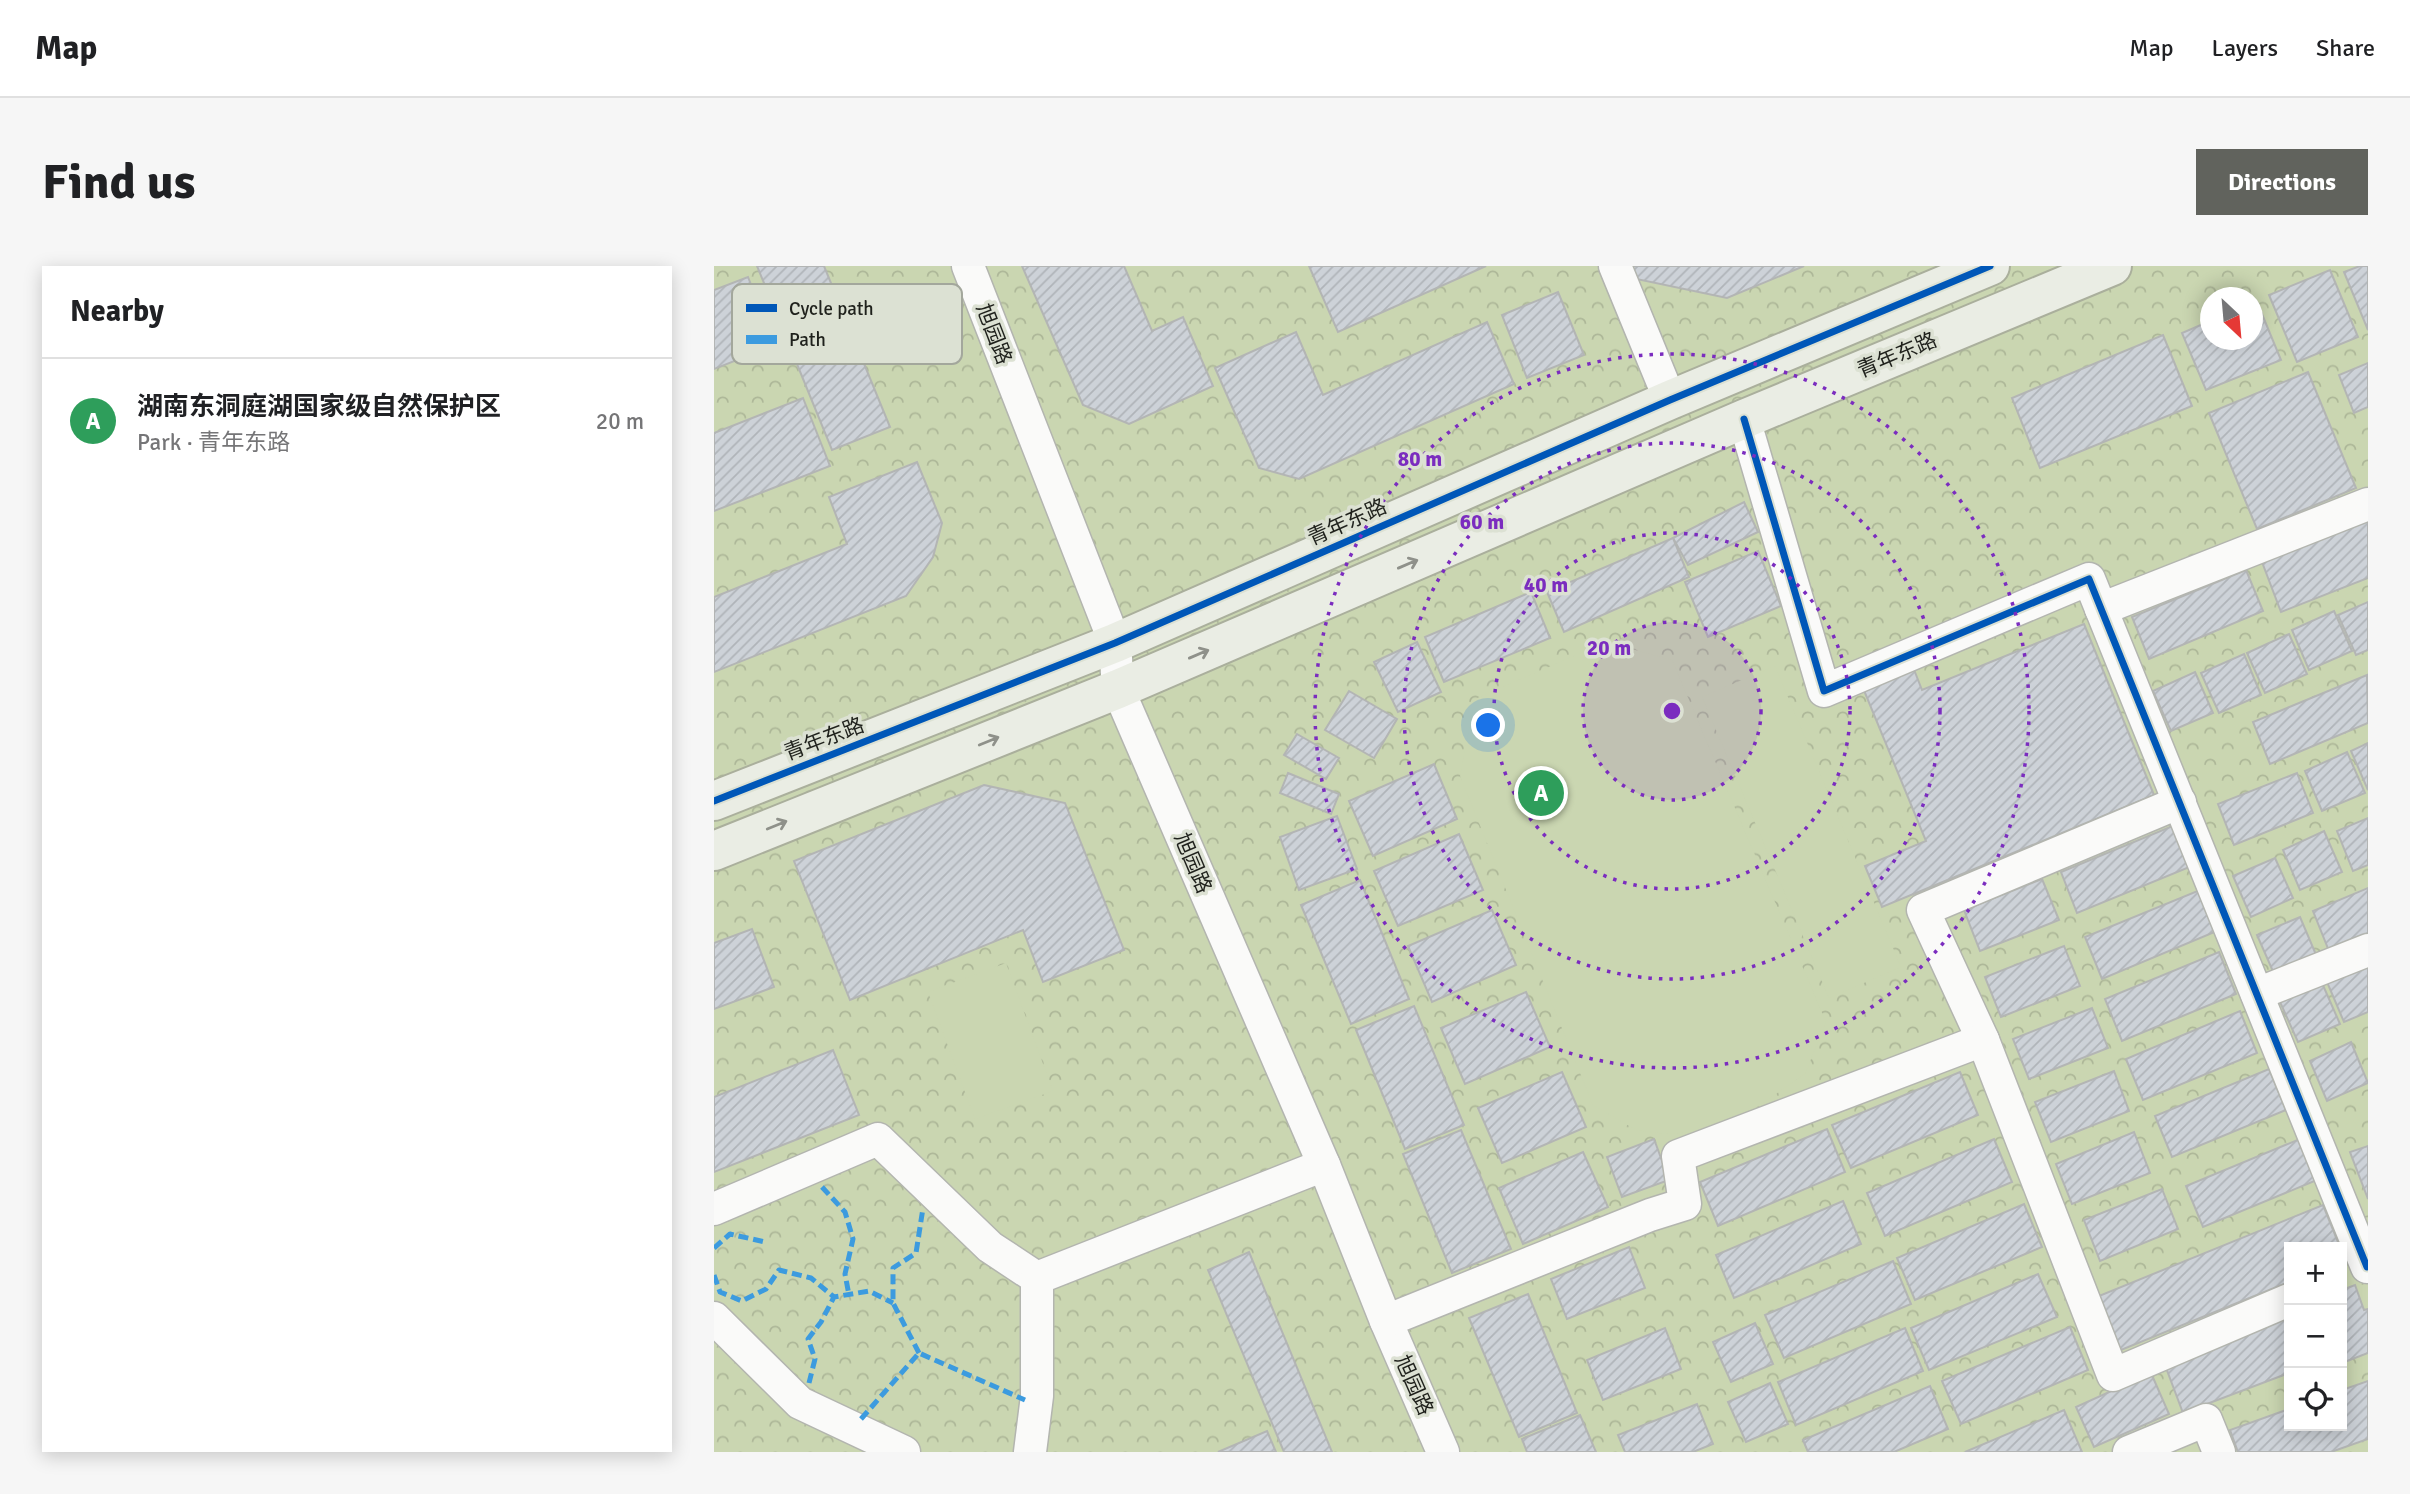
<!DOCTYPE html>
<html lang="en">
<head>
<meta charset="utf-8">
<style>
	:root { --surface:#fff; --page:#f6f6f6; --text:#202124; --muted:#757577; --line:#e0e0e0; --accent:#61635d }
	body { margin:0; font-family:Signika,"Noto Sans SC",sans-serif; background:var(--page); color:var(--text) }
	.controls { position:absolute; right:21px; bottom:21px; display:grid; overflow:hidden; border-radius:0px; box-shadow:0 4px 18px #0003 }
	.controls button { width:63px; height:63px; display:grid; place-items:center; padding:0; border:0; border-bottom:2px solid var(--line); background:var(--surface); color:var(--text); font:35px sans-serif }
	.compass { position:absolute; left:1486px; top:21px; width:63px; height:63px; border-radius:50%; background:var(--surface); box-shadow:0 4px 18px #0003; rotate:154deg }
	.you { position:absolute; left:775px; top:460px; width:24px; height:24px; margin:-18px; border:5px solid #fff; border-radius:50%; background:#1a73e8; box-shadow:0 0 0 10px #1a73e833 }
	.badge { display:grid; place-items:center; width:46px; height:46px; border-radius:50%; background:var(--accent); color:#fff; font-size:23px; font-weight:700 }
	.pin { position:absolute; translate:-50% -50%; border:4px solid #fff; box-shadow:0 2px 7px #0006 }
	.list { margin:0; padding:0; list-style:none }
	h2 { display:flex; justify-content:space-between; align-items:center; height:91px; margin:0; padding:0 28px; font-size:30px }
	h2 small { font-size:23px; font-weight:400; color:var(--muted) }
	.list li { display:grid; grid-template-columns:46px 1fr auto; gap:21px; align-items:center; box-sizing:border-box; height:126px; padding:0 28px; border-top:2px solid var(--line) }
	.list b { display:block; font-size:26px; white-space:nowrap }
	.list p { margin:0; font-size:23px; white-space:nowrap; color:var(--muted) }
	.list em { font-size:23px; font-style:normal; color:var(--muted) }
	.icon { flex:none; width:38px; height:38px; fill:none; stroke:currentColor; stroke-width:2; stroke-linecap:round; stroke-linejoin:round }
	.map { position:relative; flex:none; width:1654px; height:1186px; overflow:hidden; border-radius:0px }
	header { display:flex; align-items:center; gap:42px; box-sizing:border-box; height:98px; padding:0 35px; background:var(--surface); border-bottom:2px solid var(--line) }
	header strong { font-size:33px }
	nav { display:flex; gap:38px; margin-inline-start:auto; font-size:24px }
	.intro { display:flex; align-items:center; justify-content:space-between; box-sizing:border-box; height:168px; padding:0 42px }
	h1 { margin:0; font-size:49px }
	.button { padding:18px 32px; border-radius:0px; background:var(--accent); color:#fff; font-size:24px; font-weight:700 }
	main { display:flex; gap:42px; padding:0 42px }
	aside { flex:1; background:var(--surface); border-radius:0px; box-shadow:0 4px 18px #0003 }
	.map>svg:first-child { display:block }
	.park { fill:url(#park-crowns); fill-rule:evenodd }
	.garden { fill:#cad6b1 }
	.building { fill:url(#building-hatch); stroke:#b3b5b4; stroke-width:2 }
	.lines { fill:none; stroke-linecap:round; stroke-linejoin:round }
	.minor-casing { stroke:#b3b5af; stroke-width:35 }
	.major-casing { stroke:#aaaf9c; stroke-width:42 }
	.minor { stroke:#fafaf9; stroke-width:32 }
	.major { stroke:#eaede4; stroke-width:38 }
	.quiet { stroke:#3c9bdf; stroke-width:5; stroke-dasharray:10 5; stroke-linecap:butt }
	.cycleway-casing { stroke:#dce1d3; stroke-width:11 }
	.cycleway { stroke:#0057b8; stroke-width:7 }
	.oneway { stroke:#8f918a }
	.ring { fill:none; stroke:#7b2cbf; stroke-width:3.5; stroke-dasharray:3.5 7 }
	.labels { text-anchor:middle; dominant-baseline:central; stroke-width:7; stroke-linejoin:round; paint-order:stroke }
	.street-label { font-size:21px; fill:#1f211c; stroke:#dce1d3 }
	.key { fill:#dce1d3; stroke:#a3a79c; stroke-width:2 }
	.key-label { font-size:19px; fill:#1f211c }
	.centre { fill:#7b2cbf; stroke:#dce1d3; stroke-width:3.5 }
	.ring-label { font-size:21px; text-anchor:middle; font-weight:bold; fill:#7b2cbf; stroke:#dce1d3; stroke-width:7; stroke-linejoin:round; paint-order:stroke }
</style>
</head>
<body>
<header>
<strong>Map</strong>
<nav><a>Map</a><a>Layers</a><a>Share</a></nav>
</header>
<div class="intro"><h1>Find us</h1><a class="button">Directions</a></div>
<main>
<aside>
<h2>Nearby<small></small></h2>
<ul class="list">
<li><span class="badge" style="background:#2e9e5b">A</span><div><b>湖南东洞庭湖国家级自然保护区</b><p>Park · 青年东路</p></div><em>20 m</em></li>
</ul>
</aside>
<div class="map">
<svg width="1654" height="1186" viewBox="0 0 1654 1186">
	<defs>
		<pattern id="park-crowns" width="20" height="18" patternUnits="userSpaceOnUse" patternTransform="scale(1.75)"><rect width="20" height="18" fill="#cad6b1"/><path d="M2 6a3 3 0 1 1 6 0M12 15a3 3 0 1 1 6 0" fill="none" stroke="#adb798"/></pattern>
		<pattern id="building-hatch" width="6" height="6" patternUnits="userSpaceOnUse" patternTransform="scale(1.75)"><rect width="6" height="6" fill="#cdd2d8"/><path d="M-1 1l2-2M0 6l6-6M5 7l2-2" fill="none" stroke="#b0b4b9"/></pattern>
	</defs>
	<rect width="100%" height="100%" fill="#dbded6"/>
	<!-- park -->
	<path class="park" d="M0 0H1654V1186H0ZM1496 32H1538V74H1496ZM1575 981H1628V1160H1575Z"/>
	<!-- garden -->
	<g class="garden">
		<polygon points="892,376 958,394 1112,756 1091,808 1030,850 981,866 951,868 922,864 879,839 746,510 761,433"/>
		<polygon points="1061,400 1187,701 1115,732 988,431"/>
		<polygon points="292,697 339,825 261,853 214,726"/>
	</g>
	<!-- building -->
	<g class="building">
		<polygon points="43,0 110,0 176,161 118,184"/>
		<polygon points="308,0 410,0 438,65 469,51 499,120 415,158 369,139"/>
		<polygon points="595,0 772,0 624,66"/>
		<polygon points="904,0 1090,0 1013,32 908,10"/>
		<polygon points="1646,0 1654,0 1654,64 1630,6"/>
		<polygon points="1616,4 1644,71 1583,96 1555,29"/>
		<polygon points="34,11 61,79 0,103 0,24"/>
		<polygon points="844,26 870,89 813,112 788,49"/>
		<polygon points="1543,36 1567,94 1492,124 1468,67 1496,55 1496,74 1538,74 1538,38"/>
		<polygon points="773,56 800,118 585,213 545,202 501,102 582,66 609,129"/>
		<polygon points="1449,69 1478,140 1326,202 1298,132"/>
		<polygon points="1654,97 1654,141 1640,147 1625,109"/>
		<polygon points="1594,106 1642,222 1543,263 1495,147"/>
		<polygon points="89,132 116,200 0,245 0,167"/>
		<polygon points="203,196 228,257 219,291 192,330 0,406 0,331 133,278 115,231"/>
		<polygon points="1030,236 1044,266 974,299 959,272"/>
		<polygon points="1654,255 1654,312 1567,346 1548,296"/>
		<polygon points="959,272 975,311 850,366 833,326"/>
		<polygon points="1044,285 1067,340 994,371 971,316"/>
		<polygon points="1532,304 1549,345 1435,393 1418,351"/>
		<polygon points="817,326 836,372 730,416 711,371"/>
		<polygon points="1654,336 1654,384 1642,389 1624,349"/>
		<polygon points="1620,345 1638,385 1595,404 1578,364"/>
		<polygon points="1370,358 1440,529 1168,641 1151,600 1212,575 1149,422 1199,401 1208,424"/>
		<polygon points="1575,368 1593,408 1551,427 1533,387"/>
		<polygon points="703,376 727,426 684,446 660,396"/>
		<polygon points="1530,388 1547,429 1505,447 1487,407"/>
		<polygon points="1481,406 1499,447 1457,465 1439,425"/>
		<polygon points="1653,409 1654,457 1556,498 1539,456"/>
		<polygon points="635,425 683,453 660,492 611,464"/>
		<polygon points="583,468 625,492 612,513 570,489"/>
		<polygon points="1654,477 1654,524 1637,485"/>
		<polygon points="1633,486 1651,527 1608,545 1591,505"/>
		<polygon points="720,498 743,553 659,590 635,535"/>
		<polygon points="574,507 625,528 617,548 566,527"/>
		<polygon points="1583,507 1599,547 1520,579 1504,538"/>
		<polygon points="270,519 351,537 410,684 329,716 309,664 136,734 80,595"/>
		<polygon points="623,550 643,603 585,624 566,571"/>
		<polygon points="1654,552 1654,599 1639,605 1623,565"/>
		<polygon points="1461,559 1478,600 1363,647 1347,606"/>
		<polygon points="1610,565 1628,606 1586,624 1569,584"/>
		<polygon points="745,568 769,624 684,660 660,605"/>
		<polygon points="1561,592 1579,632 1537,651 1519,610"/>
		<polygon points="1328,613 1345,654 1266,685 1250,644"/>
		<polygon points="646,614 695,733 637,758 587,639"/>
		<polygon points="1654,622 1654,669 1615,685 1599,645"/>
		<polygon points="1486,624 1503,665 1388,713 1371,671"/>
		<polygon points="778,644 802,699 718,736 694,680"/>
		<polygon points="1586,651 1603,691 1561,710 1543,669"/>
		<polygon points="38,663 60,721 0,743 0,677"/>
		<polygon points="1350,680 1366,720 1287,751 1271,711"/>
		<polygon points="1505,686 1522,728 1408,775 1391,733"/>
		<polygon points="1654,697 1654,746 1630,756 1613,716"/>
		<polygon points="1608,717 1626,758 1584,776 1566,736"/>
		<polygon points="812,726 836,781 751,818 727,762"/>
		<polygon points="700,740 750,859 691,883 642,764"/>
		<polygon points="1378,742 1394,782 1315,813 1299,773"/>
		<polygon points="1526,745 1543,787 1429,834 1412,793"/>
		<polygon points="1637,776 1654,817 1613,835 1596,795"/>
		<polygon points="119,784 145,849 0,906 0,831"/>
		<polygon points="1555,803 1572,844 1458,891 1441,850"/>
		<polygon points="1400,805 1415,845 1337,876 1321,836"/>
		<polygon points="848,806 872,861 788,897 764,842"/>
		<polygon points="1246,806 1264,849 1137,902 1118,859"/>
		<polygon points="1113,863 1131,906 1004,960 986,916"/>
		<polygon points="747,864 797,983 738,1007 689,888"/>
		<polygon points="1420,866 1436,907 1358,938 1342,898"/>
		<polygon points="940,873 955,914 908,931 893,891"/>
		<polygon points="1280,873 1298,916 1171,970 1153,927"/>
		<polygon points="1586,873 1603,914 1489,961 1472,920"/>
		<polygon points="1654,880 1654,933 1636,886"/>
		<polygon points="869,886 894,941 809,978 785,922"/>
		<polygon points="1448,923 1464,963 1386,995 1370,954"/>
		<polygon points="1129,935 1147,978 1020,1032 1002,989"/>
		<polygon points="1310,938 1328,981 1201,1034 1183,992"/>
		<polygon points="1609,939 1626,981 1575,981 1575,1016 1402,1086 1380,1032"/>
		<polygon points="915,981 931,1022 853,1053 837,1013"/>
		<polygon points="535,986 618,1186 570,1186 494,1004"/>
		<polygon points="1179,995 1197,1038 1070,1092 1051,1049"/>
		<polygon points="1324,1008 1343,1051 1215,1104 1197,1062"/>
		<polygon points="1641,1019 1650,1044 1654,1043 1654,1087 1628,1097 1628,1024"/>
		<polygon points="814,1028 863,1147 805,1171 755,1052"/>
		<polygon points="1575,1051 1575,1107 1469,1147 1451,1099"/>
		<polygon points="1041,1057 1059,1098 1017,1116 999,1076"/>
		<polygon points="1356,1061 1374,1104 1247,1158 1228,1115"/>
		<polygon points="951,1062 967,1103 889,1134 873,1094"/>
		<polygon points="1191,1062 1209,1105 1082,1159 1064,1116"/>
		<polygon points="1437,1107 1455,1148 1380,1181 1362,1141"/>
		<polygon points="1654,1115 1654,1173 1617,1186 1524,1186 1516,1164 1575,1143 1575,1160 1628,1160 1628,1124"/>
		<polygon points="1056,1117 1074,1158 1032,1176 1014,1136"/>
		<polygon points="1216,1120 1234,1163 1180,1186 1094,1186 1089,1174"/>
		<polygon points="983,1138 999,1178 979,1186 911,1186 904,1169"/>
		<polygon points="1350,1144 1368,1186 1251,1186"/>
		<polygon points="866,1149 882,1186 813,1186 808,1173"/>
		<polygon points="553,1165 562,1186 504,1186"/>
	</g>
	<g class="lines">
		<defs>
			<g id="minor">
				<polyline points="254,0 401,377 404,423 610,899 672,1055 729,1186"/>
				<polyline points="901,0 956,134"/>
				<polyline points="1030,153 1110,425 1375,313 1653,1001"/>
				<polyline points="1387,343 1654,238"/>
				<polyline points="1543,728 1654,684"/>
				<polyline points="1269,774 1209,644 1466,536"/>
				<polyline points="0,943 164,873 276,981 323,1012"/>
				<polyline points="0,1052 86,1137 190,1186"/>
				<polyline points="672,1055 936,949 971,938 964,890 1269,774 1399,1109 1575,1034"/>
				<polyline points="316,1186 323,1130 323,1012 610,899"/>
				<polyline points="1415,1186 1492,1154 1505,1186"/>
			</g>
			<g id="major">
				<polyline points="0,535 401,377 956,134 1276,0"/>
				<polyline points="0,585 404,423 1030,153 1398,0"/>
			</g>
		</defs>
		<!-- minor casing -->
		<use href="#minor" class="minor-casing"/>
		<!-- major casing -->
		<use href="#major" class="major-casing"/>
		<!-- minor -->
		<use href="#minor" class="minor"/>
		<!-- major -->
		<use href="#major" class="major"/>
		<!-- quiet -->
		<g class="quiet">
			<polyline points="108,921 131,946 139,973 131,1008 135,1029"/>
			<polyline points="0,982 16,968 51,976"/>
			<polyline points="0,1009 6,1026 28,1035 52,1023 65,1004 97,1012 120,1031"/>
			<polyline points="205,1087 179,1037 179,1002 202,987 209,942"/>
			<polyline points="95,1117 101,1093 94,1073 107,1056 120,1031 155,1025 179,1037"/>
			<polyline points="147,1153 205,1087 311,1134"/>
		</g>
		<defs>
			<g id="cycleway">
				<polyline points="1030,153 1110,425 1375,313 1653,1001"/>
				<polyline points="0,535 401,377 956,134 1276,0"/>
			</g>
		</defs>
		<!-- cycleway casing -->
		<use href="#cycleway" class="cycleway-casing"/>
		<!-- cycleway -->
		<use href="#cycleway" class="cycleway"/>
	</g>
	<!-- one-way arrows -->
	<defs><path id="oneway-shaft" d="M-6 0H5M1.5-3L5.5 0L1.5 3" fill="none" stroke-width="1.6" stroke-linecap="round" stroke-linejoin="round" transform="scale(1.75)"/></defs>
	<g class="oneway">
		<use href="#oneway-shaft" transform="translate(694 298) rotate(-23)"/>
		<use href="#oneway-shaft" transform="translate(485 388) rotate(-23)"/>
		<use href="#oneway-shaft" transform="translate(275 475) rotate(-22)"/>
		<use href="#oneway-shaft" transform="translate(63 559) rotate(-22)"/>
	</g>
	<!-- distance rings -->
	<circle cx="958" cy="445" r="89" fill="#7b2cbf" fill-opacity=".12"/>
	<g class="ring">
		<circle cx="958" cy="445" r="89"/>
		<circle cx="958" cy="445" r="178"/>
		<circle cx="958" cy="445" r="268"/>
		<circle cx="958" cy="445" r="357"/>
	</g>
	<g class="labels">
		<!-- street labels -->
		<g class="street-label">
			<text transform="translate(280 68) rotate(69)">旭园路</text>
			<text transform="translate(1183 89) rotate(-23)">青年东路</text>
			<text transform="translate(633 256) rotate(-24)">青年东路</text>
			<text transform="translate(110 473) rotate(-21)">青年东路</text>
			<text transform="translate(479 597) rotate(67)">旭园路</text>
			<text transform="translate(700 1119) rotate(66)">旭园路</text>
		</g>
	</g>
	<!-- legend -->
	<rect x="18" y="18" width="230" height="80" rx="10" class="key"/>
	<rect x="32" y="38" width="31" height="8" fill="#0057b8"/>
	<rect x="32" y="69" width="31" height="9" fill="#3c9bdf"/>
	<g class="key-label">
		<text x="75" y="49">Cycle path</text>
		<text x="75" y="80">Path</text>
	</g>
	<circle cx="958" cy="445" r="10" class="centre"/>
	<g class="ring-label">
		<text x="706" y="200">80 m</text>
		<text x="768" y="263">60 m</text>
		<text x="832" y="326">40 m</text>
		<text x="895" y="389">20 m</text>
	</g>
</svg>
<div class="controls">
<button>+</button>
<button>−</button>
<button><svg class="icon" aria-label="locate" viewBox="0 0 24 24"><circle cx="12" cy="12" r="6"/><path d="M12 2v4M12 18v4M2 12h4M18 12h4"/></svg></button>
</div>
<svg class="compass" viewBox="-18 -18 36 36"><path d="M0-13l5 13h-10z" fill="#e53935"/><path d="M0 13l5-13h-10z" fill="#757577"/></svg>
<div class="you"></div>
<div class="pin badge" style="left:827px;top:527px;background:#2e9e5b">A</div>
</div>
</main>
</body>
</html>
